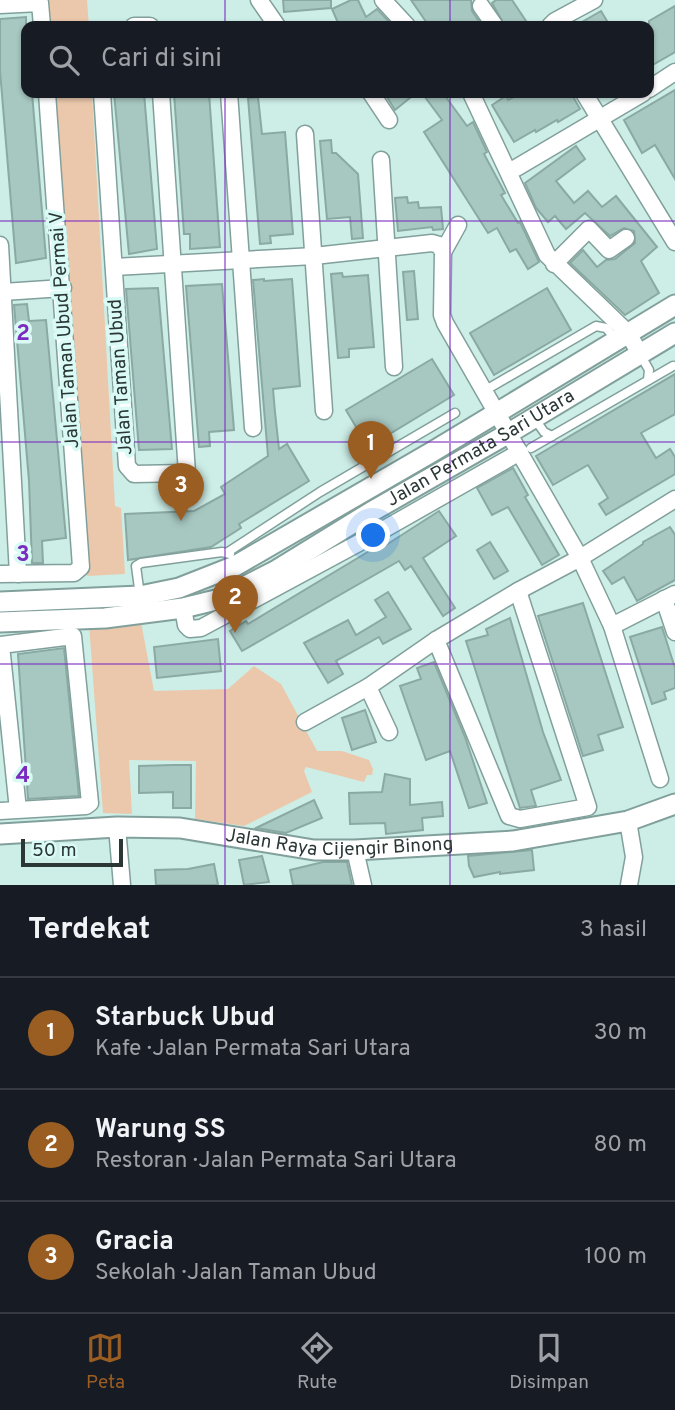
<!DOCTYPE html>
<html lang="id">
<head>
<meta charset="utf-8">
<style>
	:root { --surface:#171b24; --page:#242831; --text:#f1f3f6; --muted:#9ea1a6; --line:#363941; --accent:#9b5e22 }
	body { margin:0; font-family:Overpass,sans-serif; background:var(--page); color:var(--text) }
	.scale { position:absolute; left:21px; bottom:18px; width:102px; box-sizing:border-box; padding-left:7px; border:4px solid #2a3735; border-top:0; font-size:19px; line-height:24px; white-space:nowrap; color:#2a3735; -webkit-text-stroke:5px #dafaf5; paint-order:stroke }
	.you { position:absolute; left:374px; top:536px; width:24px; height:24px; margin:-18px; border:5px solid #fff; border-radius:50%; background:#1a73e8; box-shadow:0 0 0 10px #1a73e833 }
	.badge { display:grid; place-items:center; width:46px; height:46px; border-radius:50%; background:var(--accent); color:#fff; font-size:23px; font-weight:700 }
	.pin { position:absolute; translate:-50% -58px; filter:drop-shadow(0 2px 4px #0008) }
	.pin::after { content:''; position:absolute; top:37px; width:24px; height:21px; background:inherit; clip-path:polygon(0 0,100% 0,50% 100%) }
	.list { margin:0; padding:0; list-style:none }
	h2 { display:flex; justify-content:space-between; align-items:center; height:91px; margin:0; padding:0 28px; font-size:30px }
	h2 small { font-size:23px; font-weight:400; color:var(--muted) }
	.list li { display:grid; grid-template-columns:46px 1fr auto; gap:21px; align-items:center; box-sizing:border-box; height:112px; padding:0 28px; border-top:2px solid var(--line) }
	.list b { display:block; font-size:26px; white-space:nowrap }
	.list p { margin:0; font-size:23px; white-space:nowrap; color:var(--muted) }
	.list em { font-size:23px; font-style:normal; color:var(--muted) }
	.icon { flex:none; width:38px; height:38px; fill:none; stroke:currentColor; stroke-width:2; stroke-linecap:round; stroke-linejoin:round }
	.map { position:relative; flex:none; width:675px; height:885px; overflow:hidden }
	.search { position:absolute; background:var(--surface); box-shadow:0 2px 5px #0004; left:21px; right:21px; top:21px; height:77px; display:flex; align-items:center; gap:18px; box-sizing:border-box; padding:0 24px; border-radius:14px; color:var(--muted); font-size:26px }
	.sheet { height:427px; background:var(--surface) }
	nav { display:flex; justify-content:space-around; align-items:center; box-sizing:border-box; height:98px; border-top:2px solid var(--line); background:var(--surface); font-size:19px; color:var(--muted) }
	nav a { display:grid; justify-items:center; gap:4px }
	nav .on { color:var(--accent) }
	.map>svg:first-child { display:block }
	.green { fill:#ebc8ac }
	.building { fill:#a7c7c1; stroke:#8aa9a3; stroke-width:2 }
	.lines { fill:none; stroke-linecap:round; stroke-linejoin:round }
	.service-casing { stroke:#81a09b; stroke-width:11 }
	.minor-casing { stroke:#81a09b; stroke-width:19 }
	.tertiary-casing { stroke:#81a09b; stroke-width:23 }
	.service { stroke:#fff; stroke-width:8 }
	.minor { stroke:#fff; stroke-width:16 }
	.tertiary { stroke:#fff; stroke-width:19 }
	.grid { fill:none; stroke:#7b2cbf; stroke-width:2; stroke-opacity:0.55 }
	.labels { text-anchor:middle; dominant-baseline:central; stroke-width:7; stroke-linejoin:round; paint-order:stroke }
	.street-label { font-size:19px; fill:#2a3735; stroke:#dafaf5 }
	.grid-label { font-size:23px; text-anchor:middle; font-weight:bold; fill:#7b2cbf; stroke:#dafaf5; stroke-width:7; stroke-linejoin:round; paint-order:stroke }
</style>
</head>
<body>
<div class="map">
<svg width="675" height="885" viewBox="0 0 675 885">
	<rect width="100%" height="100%" fill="#cdede7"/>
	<!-- green -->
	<g class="green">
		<polygon points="46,0 87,0 89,26 47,26"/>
		<polygon points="52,93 92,93 115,506 121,508 125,574 87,576"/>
		<polygon points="141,622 154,691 228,689 254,666 281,684 317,751 342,751 369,760 373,769 372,775 367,775 364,782 306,767 304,771 312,792 244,826 195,819 196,761 129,760 132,814 103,813 89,624"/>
	</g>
	<!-- building -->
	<g class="building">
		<polygon points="283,0 331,0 331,8 284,12"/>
		<polygon points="351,0 358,0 366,17 377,9 393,26 343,26 341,22 338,23 332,9"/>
		<polygon points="411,0 471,0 472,11 482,26 429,26"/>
		<polygon points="496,0 512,0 526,21 517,26 505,26 492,3"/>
		<polygon points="675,6 675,52 649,67 649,21"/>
		<polygon points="601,11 610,26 575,26"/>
		<polygon points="26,17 26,93 32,93 46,258 16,263 0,71 0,19"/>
		<polygon points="675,90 675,179 655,145 642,153 624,120"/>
		<polygon points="114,93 144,93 157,249 129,254"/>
		<polygon points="174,93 209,93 220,247 190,249 190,234 184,234"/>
		<polygon points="392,93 416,93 395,110 387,97"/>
		<polygon points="422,93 443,93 467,126 473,122 487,152 484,154 505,193 501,195 518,223 520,222 539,262 528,269 516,249 510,252 497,228 488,233 424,132 442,120"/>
		<polygon points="521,93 571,93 580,109 558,122 557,120 536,132 535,130 514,142 492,105 506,96 508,100"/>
		<polygon points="258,97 262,134 285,132 293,234 270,236 271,243 260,244 248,98"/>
		<polygon points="331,140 332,153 336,153 358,174 363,238 352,239 350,217 327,219 320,141"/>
		<polygon points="576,146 585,159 556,181 574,203 588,191 602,207 616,196 657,247 641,261 659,293 625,315 570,263 583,250 597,267 606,260 615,259 635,243 634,231 624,228 610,236 585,213 566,229 555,216 548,222 536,208 525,183"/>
		<polygon points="407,197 408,203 418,202 419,208 441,207 443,229 433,230 432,227 398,231 395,198"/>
		<polygon points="414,271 418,319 407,320 403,272"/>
		<polygon points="342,273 343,277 368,275 374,347 349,349 349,357 338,358 331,274"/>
		<polygon points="264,279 264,281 292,279 300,386 273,389 275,412 279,449 287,444 309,481 239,524 241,528 211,547 128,560 125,514 194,511 225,494 221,487 268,456 253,280"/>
		<polygon points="222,284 234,430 209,432 210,446 199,447 186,286"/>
		<polygon points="158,288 172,449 139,450 126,289"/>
		<polygon points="547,288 571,330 494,375 470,333"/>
		<polygon points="27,304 29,321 46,320 66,538 42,541 43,563 32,563 29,481 14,305"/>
		<polygon points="432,359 454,395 368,447 346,410"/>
		<polygon points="675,374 675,414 641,433 656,458 670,449 675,457 675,474 606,515 599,504 608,498 588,465 553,485 536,456"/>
		<polygon points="513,468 528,495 525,497 559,555 542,565 508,507 492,515 477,488"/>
		<polygon points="439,511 456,536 423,558 455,608 443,616 411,566 405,570 399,561 242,651 230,631 246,621 248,624 381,544 383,547"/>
		<polygon points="670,527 675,535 675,580 637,601 624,577 612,584 603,571 643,544 643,542"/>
		<polygon points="490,542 508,571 494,579 477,550"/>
		<polygon points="388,592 411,629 383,644 379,637 336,661 343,674 328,683 304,643 348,620 356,635 386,617 375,600"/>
		<polygon points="583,603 623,727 598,735 603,750 583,756 538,616"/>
		<polygon points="510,618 543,732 561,780 531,790 536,806 520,808 466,641 488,635 486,629"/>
		<polygon points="662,627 675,668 675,688 664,692 666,699 652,704 630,637"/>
		<polygon points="218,639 221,671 157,678 154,647"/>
		<polygon points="64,648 79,796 28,799 18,654"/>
		<polygon points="434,662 465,737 487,803 469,808 450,751 426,760 400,686 421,679 417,668"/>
		<polygon points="365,710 376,742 352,750 342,718"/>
		<polygon points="173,765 191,765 191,808 173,808 173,792 139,793 139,766"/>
		<polygon points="385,774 410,779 410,805 442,802 443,816 422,818 423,830 386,834 385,823 350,824 349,793 382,792"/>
		<polygon points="314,800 322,818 286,833 256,828"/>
		<polygon points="532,850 534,870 500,874 500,872 474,877 469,866 468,856"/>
		<polygon points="262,856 269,882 244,885 239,860"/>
		<polygon points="347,862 352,885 293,885 290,870 323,862"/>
		<polygon points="214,864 218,885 156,885 155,870 188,869"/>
	</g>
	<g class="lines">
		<defs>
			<g id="service">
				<polyline points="640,354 649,370 648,380"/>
				<polyline points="484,391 596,326 606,328 617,340"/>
				<polyline points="534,418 544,432 552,436"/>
				<polyline points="531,448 673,366"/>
				<polyline points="228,552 320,492 455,413"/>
				<polyline points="140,596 136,566 141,563 222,552 230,554"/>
			</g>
			<g id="minor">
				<polyline points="259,0 277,26"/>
				<polyline points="383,0 407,26"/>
				<polyline points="0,5 40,3 42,26"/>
				<polyline points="481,6 495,26"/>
				<polyline points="134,26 150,26"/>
				<polyline points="550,26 555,21 594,0"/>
				<polyline points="649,89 675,72"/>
				<polyline points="102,93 127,466 134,474 187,473 161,93"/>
				<polyline points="229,93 253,428"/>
				<polyline points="371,93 389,120"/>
				<polyline points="471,93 547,255 628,333 640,354"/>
				<polyline points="584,93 675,242"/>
				<polyline points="305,134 324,411"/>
				<polyline points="381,160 394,367"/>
				<polyline points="516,168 643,93"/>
				<polyline points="0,245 18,574"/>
				<polyline points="443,252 458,225"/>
				<polyline points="554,264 589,229 609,250 626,238"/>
				<polyline points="114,267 314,256 432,243 439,245 443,252 442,315 445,323 580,558 612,626 660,779"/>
				<polyline points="3,292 63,288"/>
				<polyline points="0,574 74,573 81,567 47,93"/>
				<polyline points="664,599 675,632"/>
				<polyline points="183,608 186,625 190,629 201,628 381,531 520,452"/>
				<polyline points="612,626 675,594"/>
				<polyline points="436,640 509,816 520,819 588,807 518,591"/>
				<polyline points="368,687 389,732"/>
				<polyline points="305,722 368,687 436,640 518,591 580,558 675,499"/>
				<polyline points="0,811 86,806 90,803 73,636 1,645 18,810"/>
				<polyline points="628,821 634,857 629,885"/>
				<polyline points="117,827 122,885"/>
				<polyline points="355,850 363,885"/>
			</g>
			<g id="tertiary">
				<polyline points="0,602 140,596 179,588 235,566 432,452 675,305"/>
				<path id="s1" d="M0 622 105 618 183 608 220 599 275 571 371 512 509 433 675 333"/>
				<path id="s2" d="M0 834 117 827 180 828 314 850H355L513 841 628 821 675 804"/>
			</g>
		</defs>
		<!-- service casing -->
		<use href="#service" class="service-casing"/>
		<!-- minor casing -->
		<use href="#minor" class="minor-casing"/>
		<!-- tertiary casing -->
		<use href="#tertiary" class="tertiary-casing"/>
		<!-- service -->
		<use href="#service" class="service"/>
		<!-- minor -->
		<use href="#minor" class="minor"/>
		<!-- tertiary -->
		<use href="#tertiary" class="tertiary"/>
	</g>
	<!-- grid -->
	<path class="grid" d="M225 0V26M450 0V26M225 93V885M450 93V885M0 221H675M0 442H675M0 664H675"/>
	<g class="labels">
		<!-- street labels -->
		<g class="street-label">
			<text transform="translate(65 330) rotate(-94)">Jalan Taman Ubud Permai V</text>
			<text transform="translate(121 377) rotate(-94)">Jalan Taman Ubud</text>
			<text stroke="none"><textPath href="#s1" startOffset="523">Jalan Permata Sari Utara</textPath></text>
			<text stroke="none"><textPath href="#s2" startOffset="341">Jalan Raya Cijengir Binong</textPath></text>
		</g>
	</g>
	<g class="grid-label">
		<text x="23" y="340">2</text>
		<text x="23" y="561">3</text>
		<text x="23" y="782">4</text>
	</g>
</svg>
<div class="scale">50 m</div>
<div class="you"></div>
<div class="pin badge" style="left:371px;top:479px">1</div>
<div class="pin badge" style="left:235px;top:633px">2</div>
<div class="pin badge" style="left:181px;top:521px">3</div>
<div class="search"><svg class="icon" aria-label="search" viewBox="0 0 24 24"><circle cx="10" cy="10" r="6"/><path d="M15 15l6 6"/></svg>Cari di sini</div>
</div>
<section class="sheet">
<h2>Terdekat<small>3 hasil</small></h2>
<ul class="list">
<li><span class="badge">1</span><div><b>Starbuck Ubud</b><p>Kafe · Jalan Permata Sari Utara</p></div><em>30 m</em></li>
<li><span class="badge">2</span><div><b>Warung SS</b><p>Restoran · Jalan Permata Sari Utara</p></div><em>80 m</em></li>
<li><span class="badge">3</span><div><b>Gracia</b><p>Sekolah · Jalan Taman Ubud</p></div><em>100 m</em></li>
</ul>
</section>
<nav>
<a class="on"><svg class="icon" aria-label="map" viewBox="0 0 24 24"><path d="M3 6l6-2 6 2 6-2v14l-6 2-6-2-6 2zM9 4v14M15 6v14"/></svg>Peta</a>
<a><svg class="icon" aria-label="directions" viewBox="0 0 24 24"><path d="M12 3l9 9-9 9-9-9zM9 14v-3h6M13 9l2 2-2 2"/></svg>Rute</a>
<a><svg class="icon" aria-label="saved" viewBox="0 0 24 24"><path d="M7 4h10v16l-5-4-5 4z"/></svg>Disimpan</a>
</nav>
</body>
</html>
